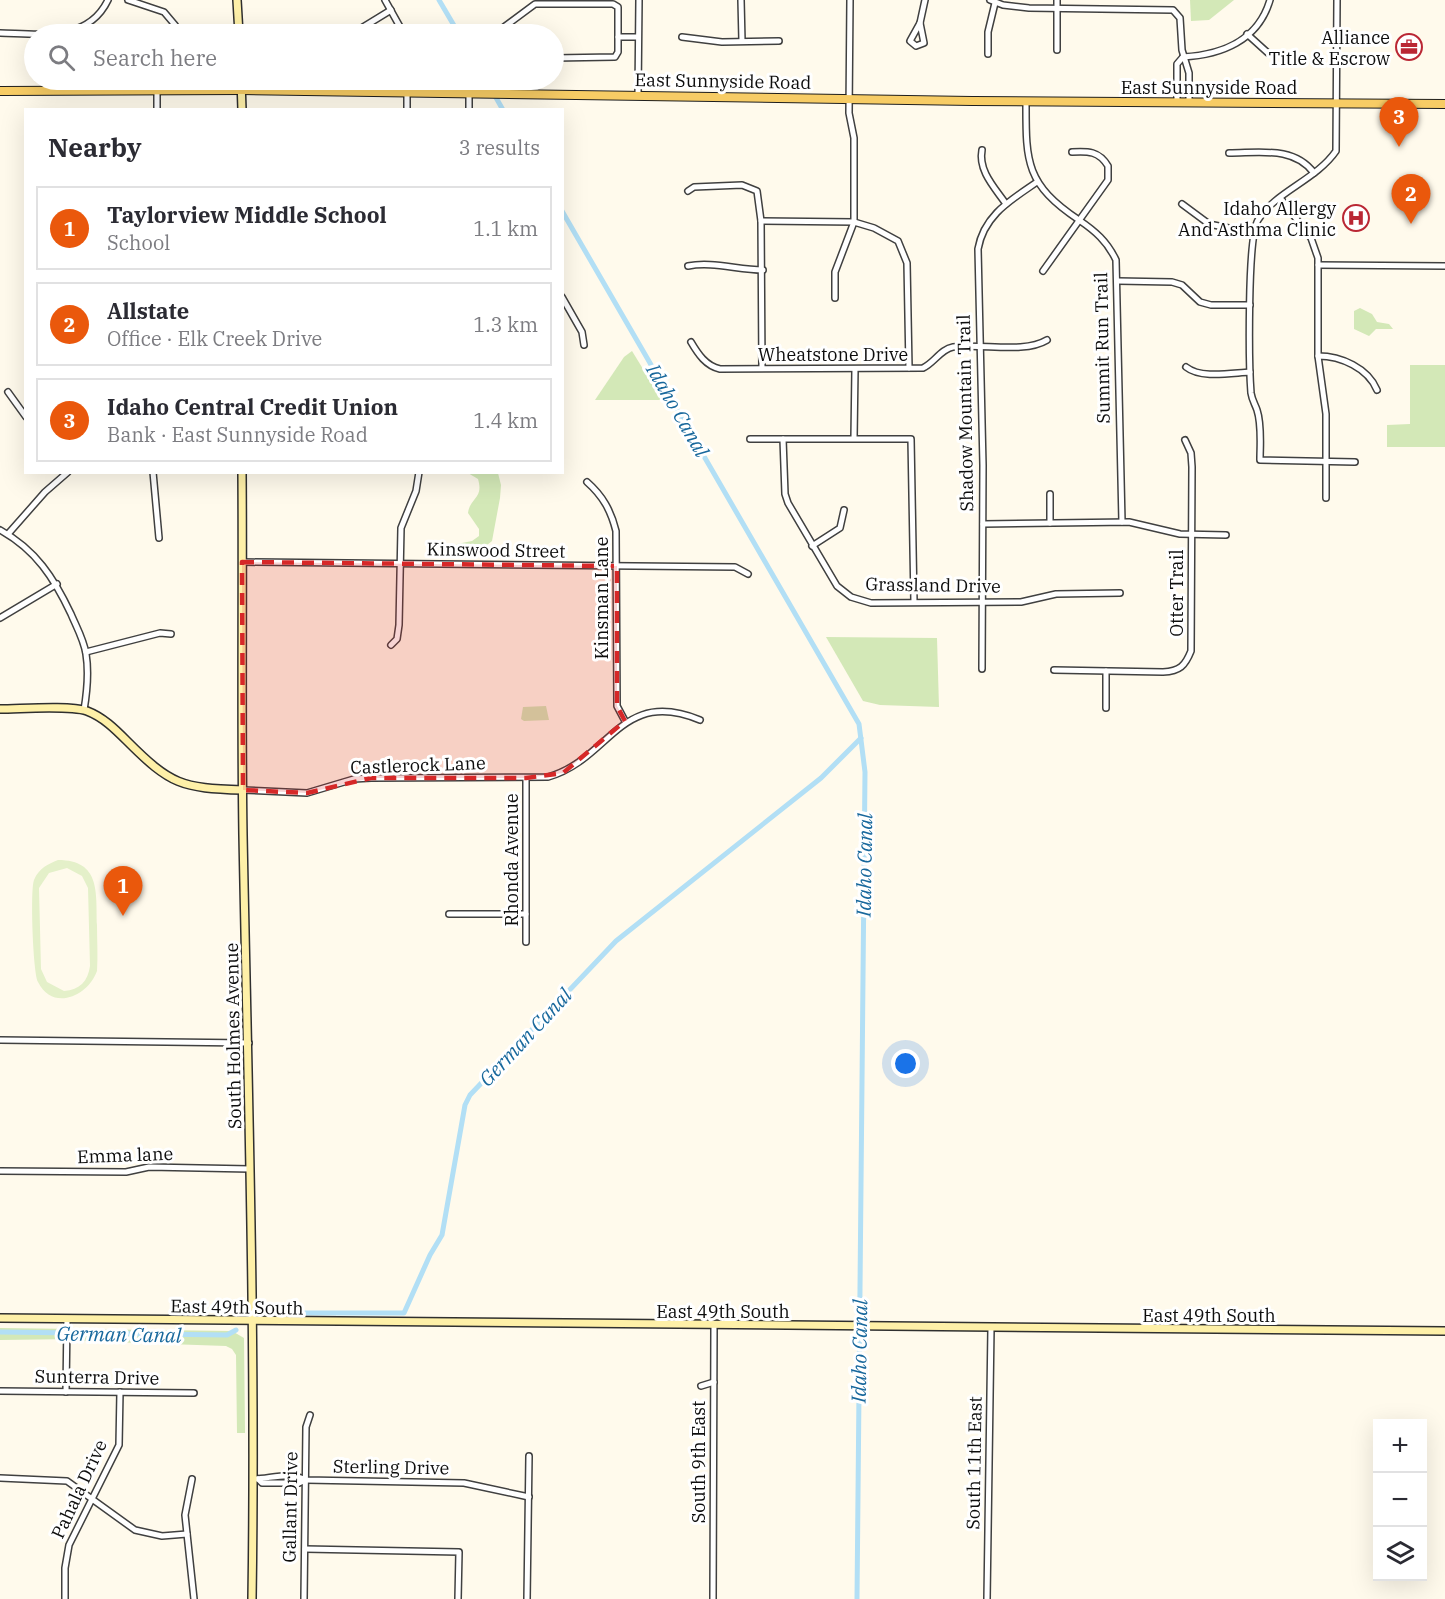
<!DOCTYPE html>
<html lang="en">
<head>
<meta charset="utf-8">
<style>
	:root { --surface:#fff; --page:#f7f7f7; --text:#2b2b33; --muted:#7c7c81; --line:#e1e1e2; --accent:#ea580c }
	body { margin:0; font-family:"IBM Plex Serif",serif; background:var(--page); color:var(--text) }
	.controls { position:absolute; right:18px; bottom:18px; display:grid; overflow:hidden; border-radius:0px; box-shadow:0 6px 24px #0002 }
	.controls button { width:54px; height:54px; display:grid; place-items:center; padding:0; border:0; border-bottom:2px solid var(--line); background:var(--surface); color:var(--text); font:30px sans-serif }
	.you { position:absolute; left:906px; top:1064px; width:21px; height:21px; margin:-15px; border:4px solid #fff; border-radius:50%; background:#1a73e8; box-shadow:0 0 0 9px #1a73e833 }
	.badge { display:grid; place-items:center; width:39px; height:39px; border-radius:50%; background:var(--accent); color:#fff; font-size:20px; font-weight:700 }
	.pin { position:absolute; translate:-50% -50px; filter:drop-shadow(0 2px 3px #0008) }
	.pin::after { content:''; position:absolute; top:32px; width:21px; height:18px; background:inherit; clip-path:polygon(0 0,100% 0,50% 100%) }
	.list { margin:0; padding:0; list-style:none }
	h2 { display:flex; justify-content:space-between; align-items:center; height:78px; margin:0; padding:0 24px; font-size:26px }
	h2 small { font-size:20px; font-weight:400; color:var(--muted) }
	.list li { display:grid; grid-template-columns:39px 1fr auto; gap:18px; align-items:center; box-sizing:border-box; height:84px; margin:0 12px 12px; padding:0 12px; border:2px solid var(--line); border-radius:0px }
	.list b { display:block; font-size:22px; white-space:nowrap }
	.list p { margin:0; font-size:20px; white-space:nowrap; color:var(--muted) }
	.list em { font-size:20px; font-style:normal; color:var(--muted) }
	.icon { flex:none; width:33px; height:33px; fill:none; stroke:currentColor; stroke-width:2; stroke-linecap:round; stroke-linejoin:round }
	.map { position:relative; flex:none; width:1445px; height:1599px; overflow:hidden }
	.search { position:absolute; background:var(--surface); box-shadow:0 6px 24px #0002; left:24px; top:24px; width:540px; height:66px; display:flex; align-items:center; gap:15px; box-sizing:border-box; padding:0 21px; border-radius:33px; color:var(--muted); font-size:22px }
	.panel { position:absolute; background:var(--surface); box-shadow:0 6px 24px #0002; left:24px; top:108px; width:540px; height:366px; border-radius:0px }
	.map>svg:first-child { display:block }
	.green { fill:#d3e8b7 }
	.pitch { fill:#e4f0c9; fill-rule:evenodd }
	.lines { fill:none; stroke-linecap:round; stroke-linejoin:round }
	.canal { stroke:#b2dff5; stroke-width:5 }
	.street-casing { stroke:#404040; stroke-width:8 }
	.secondary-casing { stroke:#2f2f2f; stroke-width:10 }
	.primary-casing { stroke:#1e1e1e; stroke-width:10 }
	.street { stroke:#fff; stroke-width:5 }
	.secondary { stroke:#fef0a8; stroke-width:7 }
	.primary { stroke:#f7cc65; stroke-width:8 }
	.marked { fill:#d62828; fill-opacity:0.2; stroke:#d62828; stroke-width:4.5; stroke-dasharray:12 8; stroke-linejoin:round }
	.labels { text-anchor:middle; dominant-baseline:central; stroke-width:6; stroke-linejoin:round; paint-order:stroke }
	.poi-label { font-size:18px; fill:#0d0d0d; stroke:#fff; text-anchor:end }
	.street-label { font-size:18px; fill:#0d0d0d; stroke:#fff }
	.water-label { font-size:20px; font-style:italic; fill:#18689c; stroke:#fff }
</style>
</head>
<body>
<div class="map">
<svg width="1445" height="1599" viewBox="0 0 1445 1599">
	<rect width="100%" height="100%" fill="#fffaec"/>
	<!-- green -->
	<g class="green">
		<polygon points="1190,0 1234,0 1209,20 1191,21"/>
		<polygon points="1360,308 1372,314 1377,322 1389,324 1393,329 1376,329 1369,336 1354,329 1354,311"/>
		<polygon points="632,351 662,400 595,400 624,357"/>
		<polygon points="1410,365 1445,365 1445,447 1387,447 1387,425 1410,424"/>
		<path d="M468 473H498L501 485 500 498 492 541C481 551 469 552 454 548L457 544 472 541 479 536V529L468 513C470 497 484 499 478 479Z"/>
		<polygon points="826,637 937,638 939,707 880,705 863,701"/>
		<polygon points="546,706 549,720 524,721 521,719 523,707"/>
		<polygon points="0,1328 232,1331 244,1338 245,1433 237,1433 236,1355 232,1349 226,1346 81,1341 77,1339 0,1340"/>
	</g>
	<!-- pitch -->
	<path class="pitch" d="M58 860C101 860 96 893 97 925 97 940 98 956 97 971 88 996 53 1012 38 982 33 972 30 890 34 880 39 868 48 864 58 860ZM67 868 82 876 88 888 90 966C88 981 80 990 64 991L47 982 41 969 39 888 49 873Z"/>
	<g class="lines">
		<!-- canal -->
		<g class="canal">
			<polyline points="439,0 459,34"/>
			<polyline points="486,80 503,110"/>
			<polyline points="562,211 859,724 865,772 857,1599"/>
			<polyline points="264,1313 404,1313 430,1255 442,1235 465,1105 470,1095 616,941 821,778 861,738"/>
			<polyline points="0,1332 227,1335 236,1330"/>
		</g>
		<defs>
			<g id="street">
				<polyline points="128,0 164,12 175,25"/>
				<polyline points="385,0 404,34"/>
				<polyline points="741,0 742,41"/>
				<polyline points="990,0 1003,5 1029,8 1173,10 1180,18 1182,50 1189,73 1189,102"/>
				<path d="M1337 0 1336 151C1316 180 1275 192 1258 220 1247 238 1249 367 1251 393 1252 400 1255 404 1257 410 1262 425 1260 445 1260 460L1355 462"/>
				<polygon points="920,23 924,43 916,46 910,41"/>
				<polyline points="920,23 925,0"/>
				<polyline points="360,29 391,10"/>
				<path d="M0 33C40 34 88 42 108 0"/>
				<polyline points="502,34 504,27 535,4 613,4 618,7 618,52 615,57 554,58"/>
				<polyline points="1247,34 1268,53"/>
				<polyline points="618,37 638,37"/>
				<polyline points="682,37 722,42 779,41"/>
				<polyline points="1057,50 1057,0"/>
				<polyline points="988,54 988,32 995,3"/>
				<path d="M1183 57C1221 55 1258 41 1270 0"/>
				<polyline points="407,80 407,110"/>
				<polyline points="469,93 469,110"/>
				<polyline points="638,95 639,0"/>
				<path d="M1026 102C1026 161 1025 184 1079 220 1095 231 1107 241 1116 260L1122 522"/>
				<polyline points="1177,102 1177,64 1183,57"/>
				<polyline points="157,110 157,90"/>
				<path d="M982 150C978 171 995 188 1006 204"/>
				<path d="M1229 153C1260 153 1294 146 1314 173"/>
				<polyline points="688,191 694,187 742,185 757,191 761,221 762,368"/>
				<polyline points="1281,199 1311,238 1318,258 1318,356 1326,414 1326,498"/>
				<polyline points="1182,204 1209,224 1253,233"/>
				<polyline points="761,221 854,222 874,228 898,241 907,263 909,368"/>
				<polyline points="1318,265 1445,266"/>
				<path d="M688 266C712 261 738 270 763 270"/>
				<path d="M1043 271 1108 180V166C1099 151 1088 151 1072 152"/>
				<polyline points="1118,281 1172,282 1182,285 1200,302 1211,305 1250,305"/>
				<polyline points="562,297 582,332 584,345"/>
				<polyline points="835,298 835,272 854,222 854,138 849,113 850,0"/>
				<path d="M691 342C698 354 706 366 720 369L923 368C934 363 941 349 953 347 981 343 1024 354 1047 340"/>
				<path d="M1318 356C1341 356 1368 368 1377 390"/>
				<path d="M1186 367C1201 379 1231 373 1250 372"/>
				<polyline points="8,392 26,417"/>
				<polyline points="854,438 855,369"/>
				<polyline points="750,439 911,439 914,602"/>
				<polyline points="783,439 785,494 788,503 837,586 851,597 871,603 1021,602 1056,594 1120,593"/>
				<polyline points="153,472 159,538"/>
				<path d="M587 482C603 496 611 511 616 531L617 706 625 721"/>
				<polyline points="1050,494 1050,523"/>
				<polyline points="983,524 1129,522 1180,534 1226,535"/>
				<path d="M0 530C36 550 54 578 71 614 76 626 84 640 86 654 89 672 87 692 84 710"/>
				<polyline points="8,534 45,492 68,472"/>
				<polyline points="812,546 840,528 844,510"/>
				<polyline points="242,562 735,567 748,574"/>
				<polyline points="0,618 57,584"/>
				<polyline points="391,645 397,639 399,625 401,528 416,491 419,472"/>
				<polyline points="86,652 160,633 171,634"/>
				<path d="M982 669 983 465 978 249C984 215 1011 200 1037 182"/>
				<path d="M1054 670 1163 672C1180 671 1185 666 1191 651L1192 467 1191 453 1185 440"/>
				<polyline points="1106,708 1106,671"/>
				<polyline points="526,778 526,942"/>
				<path d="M243 790 307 793 354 779 371 778 548 777C611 759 620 687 700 720"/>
				<polyline points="449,914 526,914"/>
				<polyline points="0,1040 249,1043"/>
				<polyline points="0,1171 126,1172 149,1167 250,1169"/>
				<polyline points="701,1386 714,1382"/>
				<polyline points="0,1391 194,1393"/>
				<polyline points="66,1392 67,1319"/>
				<polyline points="0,1478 67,1481 135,1530 162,1536 187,1534"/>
				<polyline points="192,1479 185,1515 194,1599"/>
				<path d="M253 1479C270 1479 289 1471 306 1480L464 1483 529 1497"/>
				<polyline points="258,1479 262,1483 299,1483 306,1480"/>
				<polyline points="305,1549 459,1552 458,1599"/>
				<polyline points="65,1599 65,1568 69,1545 119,1445 120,1392"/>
				<polyline points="304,1599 306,1427 310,1415"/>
				<polyline points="527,1599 529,1456"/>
				<polyline points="713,1599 714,1326"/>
				<polyline points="987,1599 991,1328"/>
			</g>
			<g id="secondary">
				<polyline points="237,0 239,34"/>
				<polyline points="241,80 242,110"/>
				<path d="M242 472C243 593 241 714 243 835 248 1090 256 1344 252 1599"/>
				<path d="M0 709C21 709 69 705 87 711 103 717 115 729 127 741 171 785 181 788 243 790"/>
				<polyline points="0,1318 1445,1331"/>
			</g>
			<polyline id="primary" points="0,91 242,90 972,101 1445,104"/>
		</defs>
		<!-- street casing -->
		<use href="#street" class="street-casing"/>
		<!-- secondary casing -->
		<use href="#secondary" class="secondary-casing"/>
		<!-- primary casing -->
		<use href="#primary" class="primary-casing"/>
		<!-- street -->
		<use href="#street" class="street"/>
		<!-- secondary -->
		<use href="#secondary" class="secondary"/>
		<!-- primary -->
		<use href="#primary" class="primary"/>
	</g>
	<!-- marked area -->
	<path class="marked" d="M242 562 617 566V706L625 721 563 773 526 778H371L307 793 243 790Z"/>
	<!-- icons -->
	<defs>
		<symbol id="office-ring" viewBox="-11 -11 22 22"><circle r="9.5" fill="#fff" stroke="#ba2734" stroke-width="1.5"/><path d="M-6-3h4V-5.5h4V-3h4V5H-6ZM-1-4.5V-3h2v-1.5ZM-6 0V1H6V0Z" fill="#ba2734"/></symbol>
		<symbol id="hospital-ring" viewBox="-11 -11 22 22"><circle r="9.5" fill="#fff" stroke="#ba2734" stroke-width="1.5"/><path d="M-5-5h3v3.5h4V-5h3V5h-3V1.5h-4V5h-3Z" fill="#ba2734"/></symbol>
	</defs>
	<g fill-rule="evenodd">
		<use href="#office-ring" x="1394" y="32" width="30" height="30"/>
		<use href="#hospital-ring" x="1341" y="203" width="30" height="30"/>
	</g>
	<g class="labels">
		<!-- poi labels -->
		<g class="poi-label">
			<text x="1390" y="37">Alliance<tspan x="1390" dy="21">Title &amp; Escrow</tspan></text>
			<text x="1336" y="208">Idaho Allergy<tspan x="1336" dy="21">And Asthma Clinic</tspan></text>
		</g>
		<!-- street labels -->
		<g class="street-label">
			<text transform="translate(723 81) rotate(1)">East Sunnyside Road</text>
			<text x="1209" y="87">East Sunnyside Road</text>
			<text transform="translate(1102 348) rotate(-91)">Summit Run Trail</text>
			<text x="833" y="354">Wheatstone Drive</text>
			<text transform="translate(965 413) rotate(-91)">Shadow Mountain Trail</text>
			<text transform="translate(496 550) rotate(1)">Kinswood Street</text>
			<text transform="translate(933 585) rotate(1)">Grassland Drive</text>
			<text transform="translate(1176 593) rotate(-90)">Otter Trail</text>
			<text transform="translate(601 598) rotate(-90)">Kinsman Lane</text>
			<text transform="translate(418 765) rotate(-2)">Castlerock Lane</text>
			<text transform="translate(511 860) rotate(-90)">Rhonda Avenue</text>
			<text transform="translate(233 1036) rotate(-91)">South Holmes Avenue</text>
			<text transform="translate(125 1155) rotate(-2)">Emma lane</text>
			<text transform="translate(237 1307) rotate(1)">East 49th South</text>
			<text x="723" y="1311">East 49th South</text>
			<text x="1209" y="1315">East 49th South</text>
			<text transform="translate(97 1377) rotate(1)">Sunterra Drive</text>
			<text transform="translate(698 1462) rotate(-90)">South 9th East</text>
			<text transform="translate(974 1463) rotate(-89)">South 11th East</text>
			<text transform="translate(391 1467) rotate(1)">Sterling Drive</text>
			<text transform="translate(79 1489) rotate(-65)">Pahala Drive</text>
			<text transform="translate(290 1507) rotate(-89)">Gallant Drive</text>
		</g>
		<!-- water labels -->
		<g class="water-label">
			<text transform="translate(678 410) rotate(60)">Idaho Canal</text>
			<text transform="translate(864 865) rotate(-89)">Idaho Canal</text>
			<text transform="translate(525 1037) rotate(-47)">German Canal</text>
			<text transform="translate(119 1334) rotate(1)">German Canal</text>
			<text transform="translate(859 1351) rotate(-89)">Idaho Canal</text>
		</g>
	</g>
</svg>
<div class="controls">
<button>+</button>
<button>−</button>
<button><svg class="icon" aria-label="layers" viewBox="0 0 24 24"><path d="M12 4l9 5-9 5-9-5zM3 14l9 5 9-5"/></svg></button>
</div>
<div class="you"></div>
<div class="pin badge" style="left:123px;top:916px">1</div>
<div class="pin badge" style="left:1411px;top:224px">2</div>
<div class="pin badge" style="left:1399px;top:147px">3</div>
<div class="search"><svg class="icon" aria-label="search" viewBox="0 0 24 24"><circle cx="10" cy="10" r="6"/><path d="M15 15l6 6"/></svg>Search here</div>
<section class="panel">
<h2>Nearby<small>3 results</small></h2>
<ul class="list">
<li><span class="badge">1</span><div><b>Taylorview Middle School</b><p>School</p></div><em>1.1 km</em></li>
<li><span class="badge">2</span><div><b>Allstate</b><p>Office · Elk Creek Drive</p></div><em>1.3 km</em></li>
<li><span class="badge">3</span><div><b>Idaho Central Credit Union</b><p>Bank · East Sunnyside Road</p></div><em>1.4 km</em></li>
</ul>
</section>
</div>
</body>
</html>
